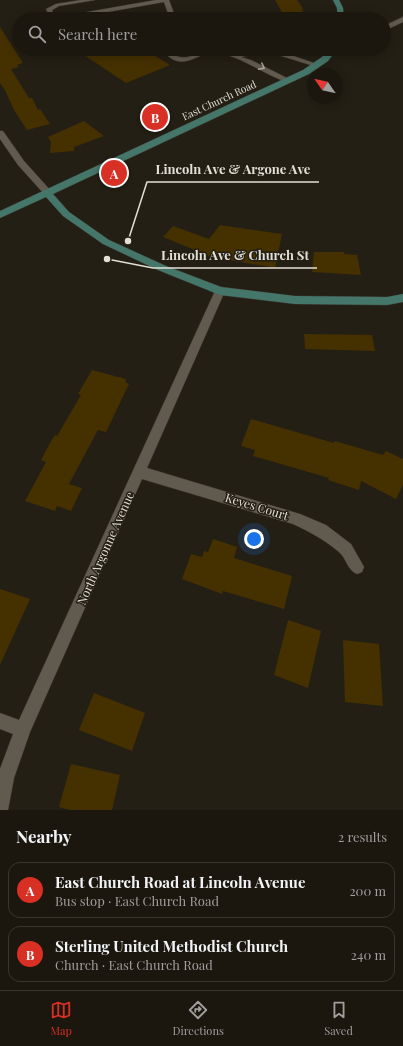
<!DOCTYPE html>
<html lang="en">
<head>
<meta charset="utf-8">
<style>
	:root { --surface:#1b170f; --page:#28241d; --text:#f1f3f6; --muted:#a09f9e; --line:#39362f; --accent:#d93025 }
	body { margin:0; font-family:"Playfair Display",serif; background:var(--page); color:var(--text) }
	.compass { position:absolute; left:307px; top:68px; width:36px; height:36px; border-radius:50%; background:var(--surface); box-shadow:0 2px 10px #0003; rotate:304deg }
	.you { position:absolute; left:254px; top:539px; width:14px; height:14px; margin:-10px; border:3px solid #fff; border-radius:50%; background:#1a73e8; box-shadow:0 0 0 6px #1a73e833 }
	.badge { display:grid; place-items:center; width:26px; height:26px; border-radius:50%; background:var(--accent); color:#fff; font-size:13px; font-weight:700 }
	.pin { position:absolute; translate:-50% -50%; border:2px solid #fff; box-shadow:0 1px 4px #0006 }
	.list { margin:0; padding:0; list-style:none }
	h2 { display:flex; justify-content:space-between; align-items:center; height:52px; margin:0; padding:0 16px; font-size:17px }
	h2 small { font-size:13px; font-weight:400; color:var(--muted) }
	.list li { display:grid; grid-template-columns:26px 1fr auto; gap:12px; align-items:center; box-sizing:border-box; height:56px; margin:0 8px 8px; padding:0 8px; border:1px solid var(--line); border-radius:12px }
	.list b { display:block; font-size:15px; white-space:nowrap }
	.list p { margin:0; font-size:13px; white-space:nowrap; color:var(--muted) }
	.list em { font-size:13px; font-style:normal; color:var(--muted) }
	.icon { flex:none; width:22px; height:22px; fill:none; stroke:currentColor; stroke-width:2; stroke-linecap:round; stroke-linejoin:round }
	.map { position:relative; flex:none; width:403px; height:810px; overflow:hidden }
	.search { position:absolute; background:var(--surface); box-shadow:0 2px 10px #0003; left:12px; right:12px; top:12px; height:44px; display:flex; align-items:center; gap:10px; box-sizing:border-box; padding:0 14px; border-radius:22px; color:var(--muted); font-size:15px }
	.sheet { height:180px; background:var(--surface) }
	nav { display:flex; justify-content:space-around; align-items:center; box-sizing:border-box; height:56px; border-top:1px solid var(--line); background:var(--surface); font-size:11px; color:var(--muted) }
	nav a { display:grid; justify-items:center; gap:2px }
	nav .on { color:var(--accent) }
	.map>svg:first-child { display:block }
	.building { fill:#453000 }
	.lines { fill:none; stroke-linecap:round; stroke-linejoin:round }
	.lane-casing { stroke:#3c3731; stroke-width:1 }
	.street-casing { stroke:#3c3731; stroke-width:1 }
	.secondary-casing { stroke:#3c3731; stroke-width:1 }
	.lane { fill:#615a4e; fill-rule:evenodd }
	.street { fill:#615a4e; fill-rule:evenodd }
	.secondary { fill:#45766a; fill-rule:evenodd }
	.oneway { stroke:#a8a399 }
	.labels { text-anchor:middle; dominant-baseline:central; stroke-width:3; stroke-linejoin:round; paint-order:stroke }
	.far-street-label { font-size:10px; fill:#e2dfd7; stroke:#241f14 }
	.street-label { font-size:12px; fill:#e2dfd7; stroke:#241f14 }
	.leader { fill:none; stroke:#e2dfd7; stroke-width:1.5 }
	.callout-dot { fill:#e2dfd7; stroke:#241f14; stroke-width:1.5 }
	.callout-label { font-size:13px; text-anchor:middle; font-weight:bold; fill:#e2dfd7; stroke:#241f14; stroke-width:3; stroke-linejoin:round; paint-order:stroke }
</style>
</head>
<body>
<div class="map">
<svg width="403" height="810" viewBox="0 0 403 810">
	<rect width="100%" height="100%" fill="#241f14"/>
	<!-- building -->
	<g class="building">
		<polygon points="275,0 297,0 302,7 304,19 286,19"/>
		<polygon points="0,27 23,63 17,65 19,67 11,69 29,98 32,98 38,110 40,109 50,124 27,130 14,110 5,90 0,83"/>
		<polygon points="75,49 144,49 170,65 126,83"/>
		<polygon points="84,121 104,136 74,147 74,151 50,153 51,142 48,137"/>
		<polygon points="220,225 282,234 275,268 212,257 163,237 173,226 209,239"/>
		<polygon points="314,252 344,252 344,254 357,255 361,275 312,272"/>
		<polygon points="304,334 372,335 375,351 305,349"/>
		<polygon points="92,370 126,379 125,382 129,384 106,432 98,430 69,484 82,488 71,511 57,506 55,511 25,501 46,462 41,460 50,443 55,435 57,436 81,395 78,394"/>
		<polygon points="251,419 334,443 335,441 383,455 386,451 403,459 403,485 396,499 361,481 359,490 328,480 329,478 253,456 255,450 241,446"/>
		<polygon points="213,539 237,547 234,558 292,576 284,609 223,591 222,594 182,579 191,554 202,557 204,551 208,552"/>
		<polygon points="0,589 30,599 0,665"/>
		<polygon points="288,620 321,631 308,688 274,675"/>
		<polygon points="343,640 379,644 383,706 345,702"/>
		<polygon points="94,693 145,713 132,751 79,730"/>
		<polygon points="71,764 120,775 112,810 70,810 59,807"/>
	</g>
	<g class="lines">
		<defs>
			<g id="lane">
				<polygon points="81,0 95,0 59,6 52,10 54,15 64,16 156,0 169,0 176,19 170,19 164,2 68,19 50,17 46,9 56,4"/>
				<path d="M170 49H176L174 55C185 61 198 54 208 50L207 49H217L234 55 260 49 279 51 320 65 317 67 278 55 260 53 241 57 251 60 289 79 290 80 287 82C263 74 241 56 215 52 201 51 184 71 168 56Z"/>
			</g>
			<g id="street">
				<polygon points="403,17 403,22 384,31 384,26"/>
				<polygon points="0,131 3,131 24,161 51,191 53,193 51,195 45,195 18,165 0,139"/>
				<path d="M220 287 224 288 225 291 147 468 300 514 326 525 351 544 364 567 362 572 357 574C347 570 347 559 339 552 325 540 310 532 293 524L142 479 30 732 14 778 8 810H0V769L13 734 0 729V713L19 720 215 291 216 288Z"/>
			</g>
			<g id="secondary">
				<polygon points="333,0 339,0 343,8 344,19 338,19 337,8"/>
				<polygon points="329,49 337,49 328,61 309,74 53,194 69,212 109,240 166,266 221,287 295,296 387,297 403,294 403,302 387,305 295,304 220,295 158,270 103,244 63,216 46,197 0,218 0,211 303,70 322,57"/>
			</g>
		</defs>
		<!-- lane casing -->
		<use href="#lane" class="lane-casing"/>
		<!-- street casing -->
		<use href="#street" class="street-casing"/>
		<!-- secondary casing -->
		<use href="#secondary" class="secondary-casing"/>
		<!-- lane -->
		<use href="#lane" class="lane"/>
		<!-- street -->
		<use href="#street" class="street"/>
		<!-- secondary -->
		<use href="#secondary" class="secondary"/>
	</g>
	<!-- one-way arrows -->
	<defs><path id="oneway-chevron" d="M-2-3.5L2.5 0L-2 3.5" fill="none" stroke-width="1.6" stroke-linecap="round" stroke-linejoin="round"/></defs>
	<use class="oneway" href="#oneway-chevron" transform="translate(262 67) rotate(27)"/>
	<g class="labels">
		<!-- far-street labels -->
		<g class="far-street-label">
			<text transform="translate(219 100) rotate(-25)">East Church Road</text>
		</g>
		<!-- street labels -->
		<g class="street-label">
			<text transform="translate(257 506) rotate(17)">Keyes Court</text>
			<text transform="translate(105 548) rotate(-66)">North Argonne Avenue</text>
		</g>
	</g>
	<!-- callouts -->
	<path class="leader" d="M128 241L147 182H319M107 259L153 268H317"/>
	<g class="callout-dot">
		<circle cx="128" cy="241" r="4"/>
		<circle cx="107" cy="259" r="4"/>
	</g>
	<g class="callout-label">
		<text x="233" y="174">Lincoln Ave &amp; Argone Ave</text>
		<text x="235" y="260">Lincoln Ave &amp; Church St</text>
	</g>
</svg>
<svg class="compass" viewBox="-18 -18 36 36"><path d="M0-13l5 13h-10z" fill="#e53935"/><path d="M0 13l5-13h-10z" fill="#a09f9e"/></svg>
<div class="you"></div>
<div class="pin badge" style="left:114px;top:173px">A</div>
<div class="pin badge" style="left:155px;top:117px">B</div>
<div class="search"><svg class="icon" aria-label="search" viewBox="0 0 24 24"><circle cx="10" cy="10" r="6"/><path d="M15 15l6 6"/></svg>Search here</div>
</div>
<section class="sheet">
<h2>Nearby<small>2 results</small></h2>
<ul class="list">
<li><span class="badge">A</span><div><b>East Church Road at Lincoln Avenue</b><p>Bus stop · East Church Road</p></div><em>200 m</em></li>
<li><span class="badge">B</span><div><b>Sterling United Methodist Church</b><p>Church · East Church Road</p></div><em>240 m</em></li>
</ul>
</section>
<nav>
<a class="on"><svg class="icon" aria-label="map" viewBox="0 0 24 24"><path d="M3 6l6-2 6 2 6-2v14l-6 2-6-2-6 2zM9 4v14M15 6v14"/></svg>Map</a>
<a><svg class="icon" aria-label="directions" viewBox="0 0 24 24"><path d="M12 3l9 9-9 9-9-9zM9 14v-3h6M13 9l2 2-2 2"/></svg>Directions</a>
<a><svg class="icon" aria-label="saved" viewBox="0 0 24 24"><path d="M7 4h10v16l-5-4-5 4z"/></svg>Saved</a>
</nav>
</body>
</html>
